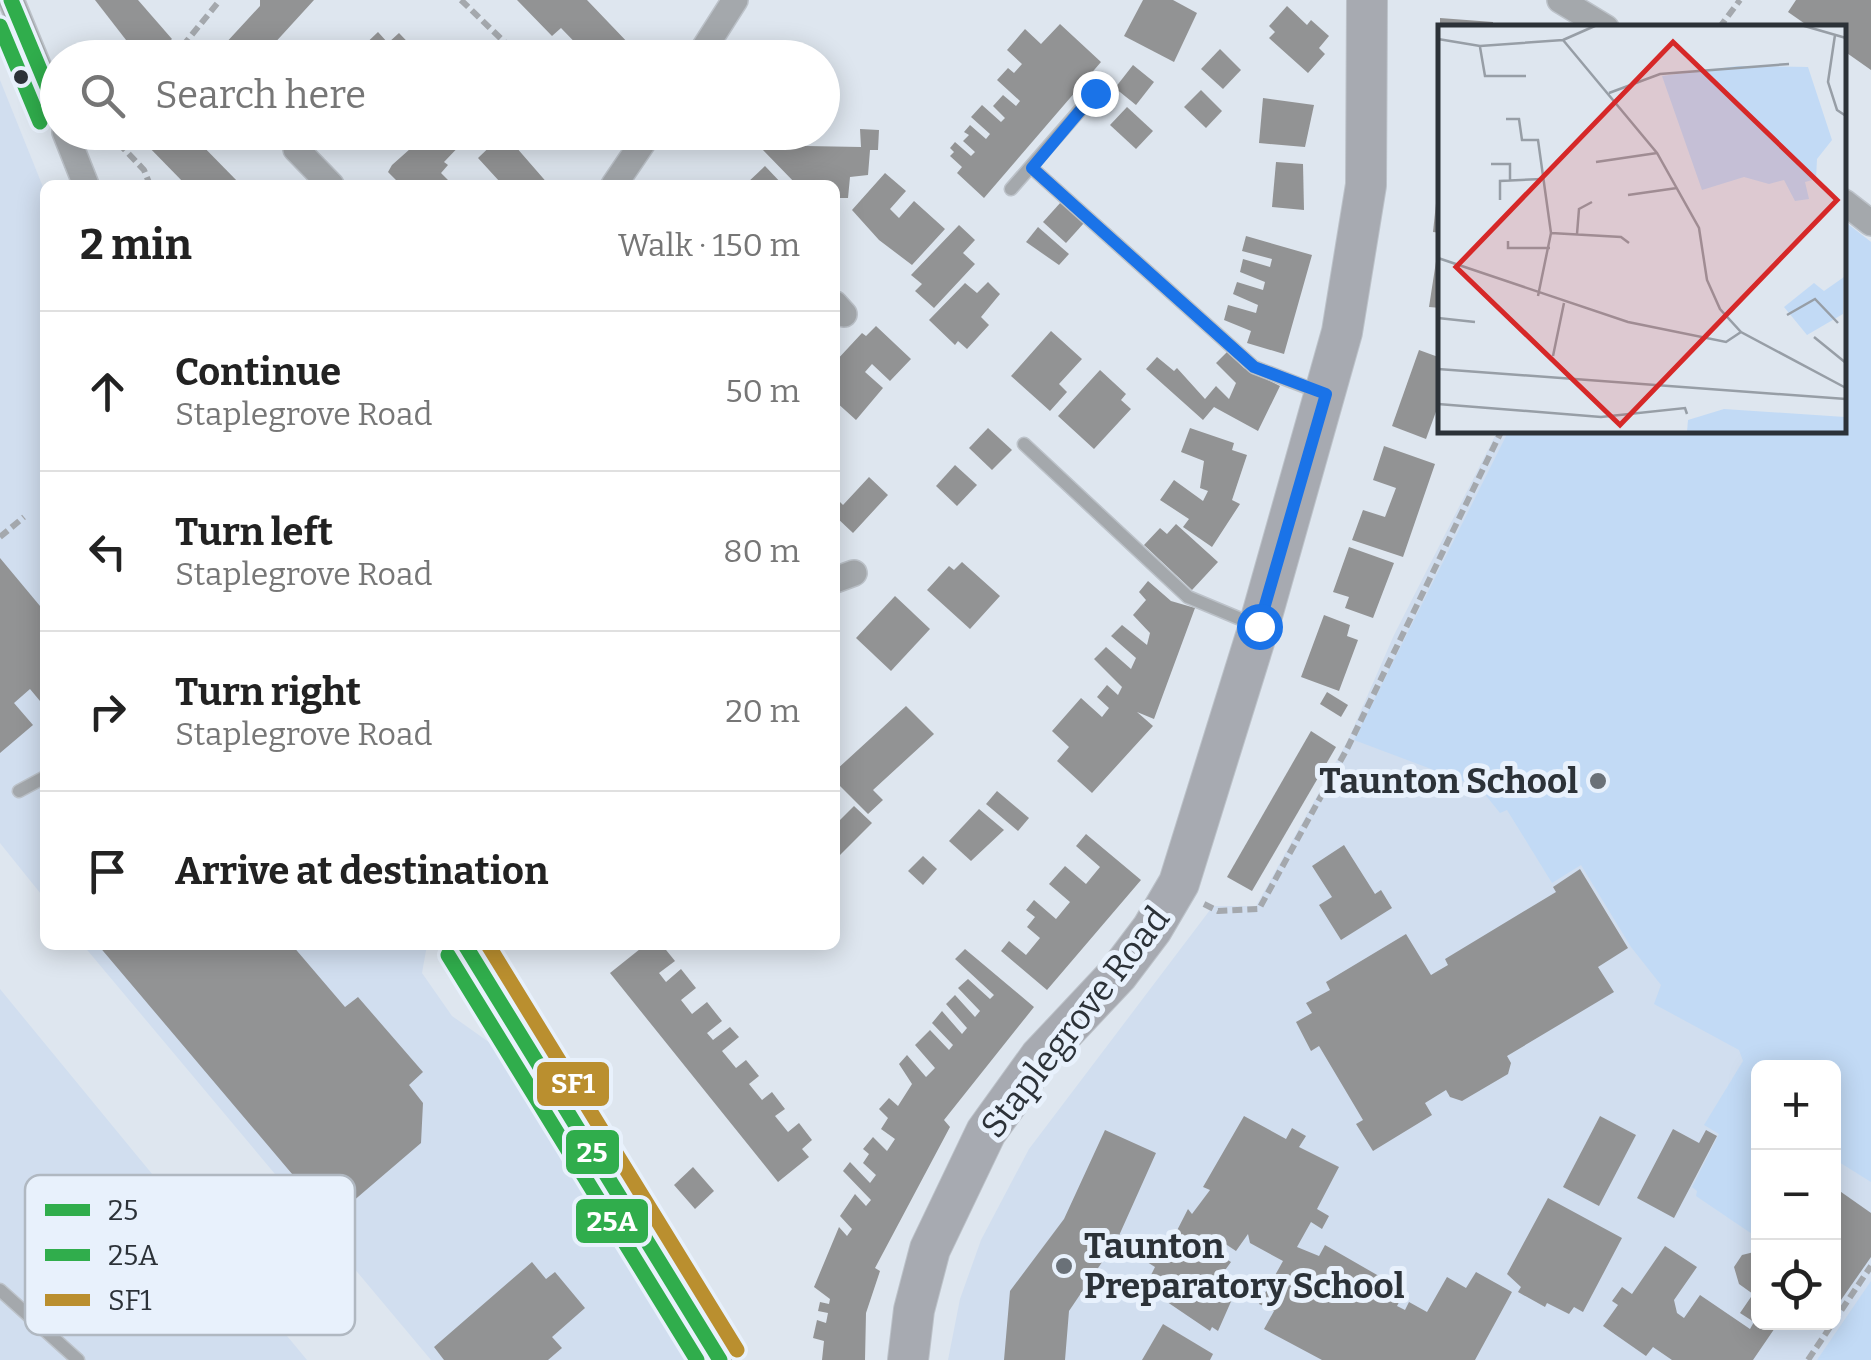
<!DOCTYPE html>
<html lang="en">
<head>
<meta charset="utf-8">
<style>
	:root { --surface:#fff; --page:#f2f2f2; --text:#222; --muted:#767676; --line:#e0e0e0 }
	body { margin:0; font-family:Bitter,serif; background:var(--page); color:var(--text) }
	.controls { position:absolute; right:30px; bottom:30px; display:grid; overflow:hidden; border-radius:15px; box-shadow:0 5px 25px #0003 }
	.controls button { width:90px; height:90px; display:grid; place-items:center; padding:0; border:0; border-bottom:2px solid var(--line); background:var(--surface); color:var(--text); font:50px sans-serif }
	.stop { position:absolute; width:30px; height:30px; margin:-22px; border:8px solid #1a73e8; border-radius:50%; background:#fff }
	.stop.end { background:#1a73e8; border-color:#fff; box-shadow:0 2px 10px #0008 }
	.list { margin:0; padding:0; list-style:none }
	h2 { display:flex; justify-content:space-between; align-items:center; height:130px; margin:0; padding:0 40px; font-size:42px }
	h2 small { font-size:32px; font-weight:400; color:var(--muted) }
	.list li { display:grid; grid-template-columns:65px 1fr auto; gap:30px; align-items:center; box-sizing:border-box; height:160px; padding:0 40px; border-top:2px solid var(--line) }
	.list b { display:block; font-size:38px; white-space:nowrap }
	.list p { margin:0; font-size:32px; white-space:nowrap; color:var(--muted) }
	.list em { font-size:32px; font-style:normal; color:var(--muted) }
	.icon { flex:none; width:55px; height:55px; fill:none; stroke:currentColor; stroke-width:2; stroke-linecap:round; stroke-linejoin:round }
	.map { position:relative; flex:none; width:1871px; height:1360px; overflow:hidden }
	.search { position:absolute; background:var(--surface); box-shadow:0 5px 25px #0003; left:40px; top:40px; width:800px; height:110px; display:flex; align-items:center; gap:25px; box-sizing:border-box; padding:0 35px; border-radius:55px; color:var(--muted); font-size:38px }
	.panel { position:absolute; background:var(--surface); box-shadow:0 5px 25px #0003; left:40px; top:180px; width:800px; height:770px; border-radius:15px }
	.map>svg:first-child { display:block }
	.built { fill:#d1deef; fill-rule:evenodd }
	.green { fill:#c2daf5 }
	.building { fill:#929394 }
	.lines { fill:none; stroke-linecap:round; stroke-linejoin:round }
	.service-casing { stroke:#bcc2c9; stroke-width:15 }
	.minor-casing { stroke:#bcc2c9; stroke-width:28 }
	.primary-casing { stroke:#bcc2c9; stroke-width:42 }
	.path { stroke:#a4a8ad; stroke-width:6; stroke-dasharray:10 5; stroke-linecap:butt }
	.service { stroke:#a4a8ac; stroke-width:12 }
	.minor { stroke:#a4a8ac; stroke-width:25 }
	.primary { stroke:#a7aab1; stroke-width:40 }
	.bus-1-casing { stroke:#e8f1fc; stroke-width:22 }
	.bus-2-casing { stroke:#e8f1fc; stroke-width:22 }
	.bus-3-casing { stroke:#e8f1fc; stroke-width:22 }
	.bus-1 { stroke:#30ad4c; stroke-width:15 }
	.bus-2 { stroke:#30ad4c; stroke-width:15 }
	.bus-3 { stroke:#ba8f2f; stroke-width:15 }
	.route { stroke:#1a73e8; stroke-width:12 }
	.bus-dot { fill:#2c3238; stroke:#e8f1fc; stroke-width:4 }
	.poi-dot { fill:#6a7178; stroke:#e8f1fc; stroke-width:4 }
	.labels { text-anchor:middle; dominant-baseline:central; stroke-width:10; stroke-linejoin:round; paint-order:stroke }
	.poi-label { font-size:35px; font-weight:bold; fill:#2c3238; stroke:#e8f1fc; text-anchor:end }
	.street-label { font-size:35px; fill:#2c3238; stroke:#e8f1fc }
	.inset-road { fill:none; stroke:#979ea6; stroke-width:2.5 }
	.view { fill:#d62828; fill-opacity:0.15; stroke:#d62828; stroke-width:5 }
	.inset-edge { fill:none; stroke:#2c3238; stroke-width:5 }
	.key { fill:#e8f1fc; stroke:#b0b8c1; stroke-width:2.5 }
	.key-label { font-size:28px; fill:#2c3238 }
	.line-badge { stroke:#e8f1fc; stroke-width:4 }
	.badge-label { font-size:28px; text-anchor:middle; font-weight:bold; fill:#fff }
</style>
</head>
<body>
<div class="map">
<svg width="1871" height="1360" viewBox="0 0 1871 1360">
	<rect width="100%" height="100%" fill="#dee6ef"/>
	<!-- built -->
	<g class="built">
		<polygon points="0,80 45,192 45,899 0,843"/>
		<path d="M1844 221 1871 242V1360H948L960 1299 981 1240 1029 1149 1213 906H1256L1348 740 1394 635 1498 430H1844ZM1758 1068H1834V1322H1758Z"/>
		<polygon points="83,945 427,945 422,973 452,1016 493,1045 590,1193 688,1360 431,1360"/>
		<polygon points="0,989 143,1163 307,1360 0,1360"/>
	</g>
	<!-- green -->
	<g class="green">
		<polygon points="1844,221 1871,242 1871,1182 1834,1159 1834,1068 1758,1068 1758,1238 1696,1196 1697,1191 1692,1187 1719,1134 1704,1125 1743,1061 1739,1050 1654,1004 1661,985 1631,947 1581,865 1552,883 1507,810 1500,813 1479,787 1354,740 1509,430 1844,430"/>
		<polygon points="1871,1281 1871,1360 1817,1360"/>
	</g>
	<!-- building -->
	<g class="building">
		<polygon points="95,0 138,0 172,39 151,58 140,58"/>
		<polygon points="260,0 314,0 261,58 212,58 260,6"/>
		<polygon points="517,0 587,0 631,46 619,58 590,58 561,28 552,36"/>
		<polygon points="1143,0 1173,0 1197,13 1174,62 1124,36"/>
		<polygon points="1796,0 1871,0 1871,70 1844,51 1844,28 1811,28 1788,12"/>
		<polygon points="1287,6 1307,25 1311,20 1329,36 1319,48 1325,54 1308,73 1269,38 1275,32 1269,26"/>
		<polygon points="1440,18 1493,22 1493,28 1440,28"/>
		<polygon points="1060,24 1101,62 984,198 957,173 962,167 950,156 954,152 950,148 955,142 971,156 975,152 963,141 969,135 964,132 970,125 986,139 990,134 971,117 982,105 1001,122 1005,118 993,106 1003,95 1016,106 1020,101 997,80 1008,68 1014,73 1022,64 1007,50 1025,29 1041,44"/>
		<polygon points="378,32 388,43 399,33 423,58 362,58 357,52"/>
		<polygon points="1220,49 1241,70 1223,89 1201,69"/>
		<polygon points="1133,65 1154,82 1136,105 1115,88"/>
		<polygon points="1201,90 1222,111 1206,128 1184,107"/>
		<polygon points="1263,98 1314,105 1305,147 1259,143"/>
		<polygon points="1127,107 1153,131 1136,149 1110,125"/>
		<polygon points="860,129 879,130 878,150 870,150 868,175 850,177 848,198 835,198 835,185 797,185 760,147 774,132 793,132 806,146 861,147"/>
		<polygon points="150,132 189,132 241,185 186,185 142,140"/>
		<polygon points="429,132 461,132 467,138 444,162 448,165 441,173 453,185 401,185 388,172 392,165"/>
		<polygon points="501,136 506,142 509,139 549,185 497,185 500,182 478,158"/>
		<polygon points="1276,162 1303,164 1304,210 1272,207"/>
		<polygon points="765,166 783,185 745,185"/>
		<polygon points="885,173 906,191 890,209 899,218 914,201 945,229 912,265 879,240 852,210"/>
		<polygon points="1437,194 1441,194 1441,233 1433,232"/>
		<polygon points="1061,202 1084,223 1066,243 1043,222"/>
		<polygon points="959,225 975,240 963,253 975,264 934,308 915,291 922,284 911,275"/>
		<polygon points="1038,227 1069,254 1059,265 1026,242"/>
		<polygon points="1246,236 1312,255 1284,354 1247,343 1251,331 1224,320 1228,305 1256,313 1258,305 1233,294 1237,282 1263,290 1265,282 1240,272 1243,259 1270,267 1272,259 1242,251"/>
		<polygon points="1437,255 1441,255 1441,308 1429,307"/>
		<polygon points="988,282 1000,294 981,317 989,325 967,349 958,341 955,345 929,320 965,283 977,293"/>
		<polygon points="876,326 911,359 890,381 872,364 865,372 883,388 856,420 835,401 835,362 862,333 866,336"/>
		<polygon points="1051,331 1082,359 1059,384 1067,392 1050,411 1011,376"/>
		<polygon points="1419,350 1441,358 1441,398 1426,439 1392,426"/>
		<polygon points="1227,352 1244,368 1280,386 1258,431 1214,407 1203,420 1146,369 1157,357 1174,371 1177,368 1205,399 1216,386 1229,399 1236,383 1216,363"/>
		<polygon points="1100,370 1126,394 1121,400 1131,409 1094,449 1058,416"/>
		<polygon points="988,428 1012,450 992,470 969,448"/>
		<polygon points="1190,428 1234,443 1232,450 1247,455 1232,500 1240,504 1212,547 1183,527 1189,519 1160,500 1174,480 1203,501 1208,491 1200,488 1204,461 1181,452"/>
		<polygon points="1384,446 1435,464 1403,557 1352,540 1363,510 1385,517 1396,488 1373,480"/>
		<polygon points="955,465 977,485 957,506 936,486"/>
		<polygon points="869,477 888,495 853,533 835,516 835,497 843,505"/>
		<polygon points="1176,524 1218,562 1192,590 1144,545 1160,528 1167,534"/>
		<polygon points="1349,547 1394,563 1373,618 1345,608 1349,597 1333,592"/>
		<polygon points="0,558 45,612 45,707 30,689 14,703 33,725 0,753"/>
		<polygon points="962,562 1000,596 970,629 927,590 949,566 954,570"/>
		<polygon points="1148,581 1171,601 1195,608 1154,719 1137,712 1153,726 1092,793 1057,761 1069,747 1052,731 1081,698 1102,717 1109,708 1097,697 1107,685 1118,695 1122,687 1094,659 1106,647 1131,669 1136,658 1111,636 1122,625 1147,645 1150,633 1133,615 1146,600 1139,592"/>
		<polygon points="895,596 930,629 891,671 856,638"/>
		<polygon points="1324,615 1350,625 1347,636 1358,640 1339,691 1301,677"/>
		<polygon points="1327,692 1348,705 1341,717 1320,704"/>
		<polygon points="906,706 934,734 873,790 883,800 868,814 835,781 835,771"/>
		<polygon points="1311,731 1336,747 1252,891 1227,877"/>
		<polygon points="997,791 1029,818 1018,831 986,804"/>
		<polygon points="854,806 872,823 835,860 835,825"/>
		<polygon points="979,809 1004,830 971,861 949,841"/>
		<polygon points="1086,834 1141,880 1047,990 1001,951 1009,941 1026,955 1040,938 1027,927 1035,917 1026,910 1034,900 1056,919 1070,902 1049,884 1065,866 1086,884 1100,867 1076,846"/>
		<polygon points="1344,845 1375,894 1381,890 1392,908 1341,940 1319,905 1332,897 1312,866"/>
		<polygon points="923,856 937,869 923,885 908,871"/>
		<polygon points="1580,869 1628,948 1598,967 1614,992 1507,1056 1511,1063 1508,1074 1462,1101 1450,1097 1446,1090 1425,1103 1432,1115 1373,1151 1356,1124 1363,1120 1319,1046 1311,1051 1296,1022 1312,1013 1306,1003 1330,990 1326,982 1406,934 1431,975 1448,965 1445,959 1556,892 1553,887"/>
		<polygon points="98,945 292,945 345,1007 358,997 423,1072 409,1085 423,1103 421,1143 331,1220"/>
		<polygon points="645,945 662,945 675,961 659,973 666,982 681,969 696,988 681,1000 692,1014 707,1002 722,1021 707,1033 713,1040 730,1027 739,1037 722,1051 736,1068 746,1060 759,1076 749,1084 762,1100 772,1092 785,1109 775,1116 788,1132 799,1123 812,1140 802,1149 809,1157 778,1182 610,973"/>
		<polygon points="965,949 1034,1007 944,1120 950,1127 875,1268 880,1271 866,1313 865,1360 822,1360 824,1341 813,1338 817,1320 826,1323 828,1313 818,1311 820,1302 829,1304 830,1299 814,1287 839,1227 847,1236 852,1229 840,1216 855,1194 866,1206 871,1200 843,1171 850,1162 870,1183 876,1175 863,1163 869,1154 863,1149 873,1137 887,1151 895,1139 881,1129 888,1118 879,1109 889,1098 898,1106 912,1084 899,1064 907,1055 926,1077 935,1068 915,1045 930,1030 949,1050 953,1045 932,1023 942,1011 962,1034 967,1028 946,1004 955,995 975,1017 980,1011 958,988 968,979 990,999 994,995 955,959"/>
		<polygon points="1244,1116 1286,1139 1292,1128 1306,1136 1299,1147 1339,1167 1317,1209 1329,1216 1322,1229 1311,1222 1297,1247 1319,1256 1325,1245 1405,1291 1397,1306 1405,1310 1409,1302 1427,1312 1447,1277 1466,1288 1476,1272 1512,1292 1475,1360 1322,1360 1264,1329 1274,1311 1259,1304 1283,1261 1250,1243 1248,1234 1236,1251 1218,1239 1212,1250 1231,1262 1215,1284 1233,1297 1218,1331 1212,1327 1210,1331 1145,1287 1155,1267 1147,1262 1160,1242 1168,1248 1188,1209 1192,1214 1210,1190 1203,1187"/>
		<polygon points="1600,1116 1636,1135 1599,1206 1563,1187"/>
		<polygon points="1673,1129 1699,1143 1706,1130 1717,1136 1674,1218 1637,1198"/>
		<polygon points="1105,1130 1156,1153 1117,1240 1069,1311 1065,1360 1004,1360 1010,1291 1064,1219"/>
		<polygon points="693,1167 714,1191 695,1209 674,1185"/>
		<polygon points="1834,1187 1871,1213 1871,1257 1841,1300 1834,1295"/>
		<polygon points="1548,1198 1622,1238 1583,1312 1574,1307 1569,1314 1547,1303 1545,1307 1518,1292 1521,1287 1507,1274"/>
		<polygon points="1665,1246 1697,1267 1674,1300 1677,1313 1684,1318 1700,1295 1750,1329 1754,1322 1740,1313 1753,1294 1739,1284 1734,1267 1742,1255 1758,1251 1758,1322 1779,1322 1753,1360 1672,1360 1653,1347 1646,1356 1603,1326 1618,1305 1612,1301 1622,1287 1632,1294"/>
		<polygon points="532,1262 546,1279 555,1272 585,1308 552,1337 562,1348 548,1360 444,1360 434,1347"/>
		<polygon points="1163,1324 1213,1354 1210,1360 1142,1360"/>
	</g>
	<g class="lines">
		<defs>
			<g id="service">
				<polyline points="1032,168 1254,367 1319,392"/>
				<polyline points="1011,189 1095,93"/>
				<polyline points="1024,444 1188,597 1255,625"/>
				<polyline points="19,791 45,777"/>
				<polyline points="0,1290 78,1360"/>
			</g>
			<g id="minor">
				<polyline points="11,0 58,114"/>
				<polyline points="1560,0 1606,28"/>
				<polyline points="698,58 735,0"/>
				<polyline points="65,132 86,185"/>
				<polyline points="314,132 296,149 331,185"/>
				<polyline points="614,185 650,132"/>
				<polyline points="1844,202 1871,223"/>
				<polyline points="835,304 844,314"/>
				<polyline points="835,580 854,573"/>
				<polyline points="465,945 720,1360"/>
			</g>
			<polyline id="primary" points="908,1360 914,1310 930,1249 986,1132 1040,1057 1118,974 1152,929 1179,883 1259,626 1342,332 1366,185 1367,0"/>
		</defs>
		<!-- service casing -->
		<use href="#service" class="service-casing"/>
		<!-- minor casing -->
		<use href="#minor" class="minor-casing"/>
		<!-- primary casing -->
		<use href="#primary" class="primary-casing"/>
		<!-- path -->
		<g class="path">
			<polyline points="461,0 521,58"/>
			<polyline points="1719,28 1740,0"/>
			<polyline points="173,58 220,0"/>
			<polyline points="108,132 144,170 150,185"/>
			<polyline points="0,537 24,517"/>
			<polyline points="1204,904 1218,911 1259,909 1347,749 1502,430"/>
			<polyline points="1808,1360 1871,1266"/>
		</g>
		<!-- service -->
		<use href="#service" class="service"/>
		<!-- minor -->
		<use href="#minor" class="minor"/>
		<!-- primary -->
		<use href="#primary" class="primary"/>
		<defs>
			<g id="bus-1">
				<polyline points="11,0 58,113"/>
				<polyline points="465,945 720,1360"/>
			</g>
			<g id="bus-2">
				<polyline points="0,26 40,122"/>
				<polyline points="448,955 697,1360"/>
			</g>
			<polyline id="bus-3" points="488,945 737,1350"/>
		</defs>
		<!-- bus-1 casing -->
		<use href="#bus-1" class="bus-1-casing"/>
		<!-- bus-2 casing -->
		<use href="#bus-2" class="bus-2-casing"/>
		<!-- bus-3 casing -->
		<use href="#bus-3" class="bus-3-casing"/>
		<!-- bus-1 -->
		<use href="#bus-1" class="bus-1"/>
		<!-- bus-2 -->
		<use href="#bus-2" class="bus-2"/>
		<!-- bus-3 -->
		<use href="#bus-3" class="bus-3"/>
	</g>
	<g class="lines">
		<!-- route -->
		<polyline class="route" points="1095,93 1032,168 1254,367 1326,394 1259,626"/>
	</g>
	<!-- markers -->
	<circle class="bus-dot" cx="21" cy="77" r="9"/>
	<g class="poi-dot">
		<circle cx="1598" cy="781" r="10"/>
		<circle cx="1064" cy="1266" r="10"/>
	</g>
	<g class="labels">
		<!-- poi labels -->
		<g class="poi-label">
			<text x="1578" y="781">Taunton School</text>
			<text x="1084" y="1246" text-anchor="start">Taunton<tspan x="1084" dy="40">Preparatory School</tspan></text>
		</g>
		<!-- street labels -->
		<g class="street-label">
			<text transform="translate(1075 1022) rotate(-52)">Staplegrove Road</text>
		</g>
	</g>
	<!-- overview -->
	<g transform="translate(1438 25)">
		<rect width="408" height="408" fill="#dee6ef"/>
		<path d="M300 41 370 42 394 115 379 134 378 154 367 157 371 174 357 176 346 155 331 159 306 152 264 165 224 51ZM406 252 405 289 369 310 346 282 376 258 386 266ZM286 384 407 392V407H249L250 395Z" fill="#c2daf5"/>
		<path class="inset-road" d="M363 0 408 13M397 10 390 57 399 85 408 91M0 14 42 21 125 15M125 15 219 128 261 203 269 255 282 284 303 307 408 363M125 15 159 0M42 22 47 51H88M171 68 222 49 351 39M68 94H81L84 115H100L113 208 100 271M158 137 219 128M53 139H72V156M190 170 239 163M62 175V156L104 154M113 208 183 212 191 218M139 209 141 184 154 177M70 216V223H112M0 233 190 297 288 317 303 307M349 290 377 274 400 298M0 293 37 297M376 312 408 338M115 331 126 278M0 344 408 374M0 379 163 392 247 383 249 389"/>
		<path class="view" d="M235 17 399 175 182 400 18 242Z"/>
		<rect width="408" height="408" class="inset-edge"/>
	</g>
	<!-- legend -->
	<rect x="25" y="1175" width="330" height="160" rx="15" class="key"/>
	<rect x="45" y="1204" width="45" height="12" fill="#30ad4c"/>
	<rect x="45" y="1249" width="45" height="12" fill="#30ad4c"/>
	<rect x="45" y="1294" width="45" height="12" fill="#ba8f2f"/>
	<g class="key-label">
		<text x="108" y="1220">25</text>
		<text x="108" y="1265">25A</text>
		<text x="108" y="1310">SF1</text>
	</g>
	<g class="line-badge">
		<rect x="535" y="1060" width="76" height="48" rx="10" fill="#ba8f2f"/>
		<rect x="564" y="1128" width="57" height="48" rx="10" fill="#30ad4c"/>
		<rect x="574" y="1197" width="76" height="48" rx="10" fill="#30ad4c"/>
	</g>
	<g class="badge-label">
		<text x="573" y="1093">SF1</text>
		<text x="592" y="1162">25</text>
		<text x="612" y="1231">25A</text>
	</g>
</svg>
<div class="controls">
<button>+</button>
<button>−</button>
<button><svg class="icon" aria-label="locate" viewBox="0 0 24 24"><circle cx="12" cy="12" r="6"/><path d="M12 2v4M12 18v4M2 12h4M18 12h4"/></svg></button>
</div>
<div class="stop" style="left:1259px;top:626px"></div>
<div class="stop end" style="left:1095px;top:93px"></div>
<div class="search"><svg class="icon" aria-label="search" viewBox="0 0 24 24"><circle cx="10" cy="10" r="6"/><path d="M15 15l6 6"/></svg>Search here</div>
<section class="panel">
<h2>2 min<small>Walk · 150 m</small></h2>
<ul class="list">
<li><svg class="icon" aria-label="ahead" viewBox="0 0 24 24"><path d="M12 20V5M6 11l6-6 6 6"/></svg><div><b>Continue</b><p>Staplegrove Road</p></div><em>50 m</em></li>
<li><svg class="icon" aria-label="left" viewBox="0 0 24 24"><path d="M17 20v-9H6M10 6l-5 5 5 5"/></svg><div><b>Turn left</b><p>Staplegrove Road</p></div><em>80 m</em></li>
<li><svg class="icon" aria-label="right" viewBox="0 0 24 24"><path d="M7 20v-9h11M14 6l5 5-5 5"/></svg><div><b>Turn right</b><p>Staplegrove Road</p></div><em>20 m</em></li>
<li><svg class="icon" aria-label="arrive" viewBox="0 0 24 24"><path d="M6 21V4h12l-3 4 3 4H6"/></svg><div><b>Arrive at destination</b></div></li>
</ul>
</section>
</div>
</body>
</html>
